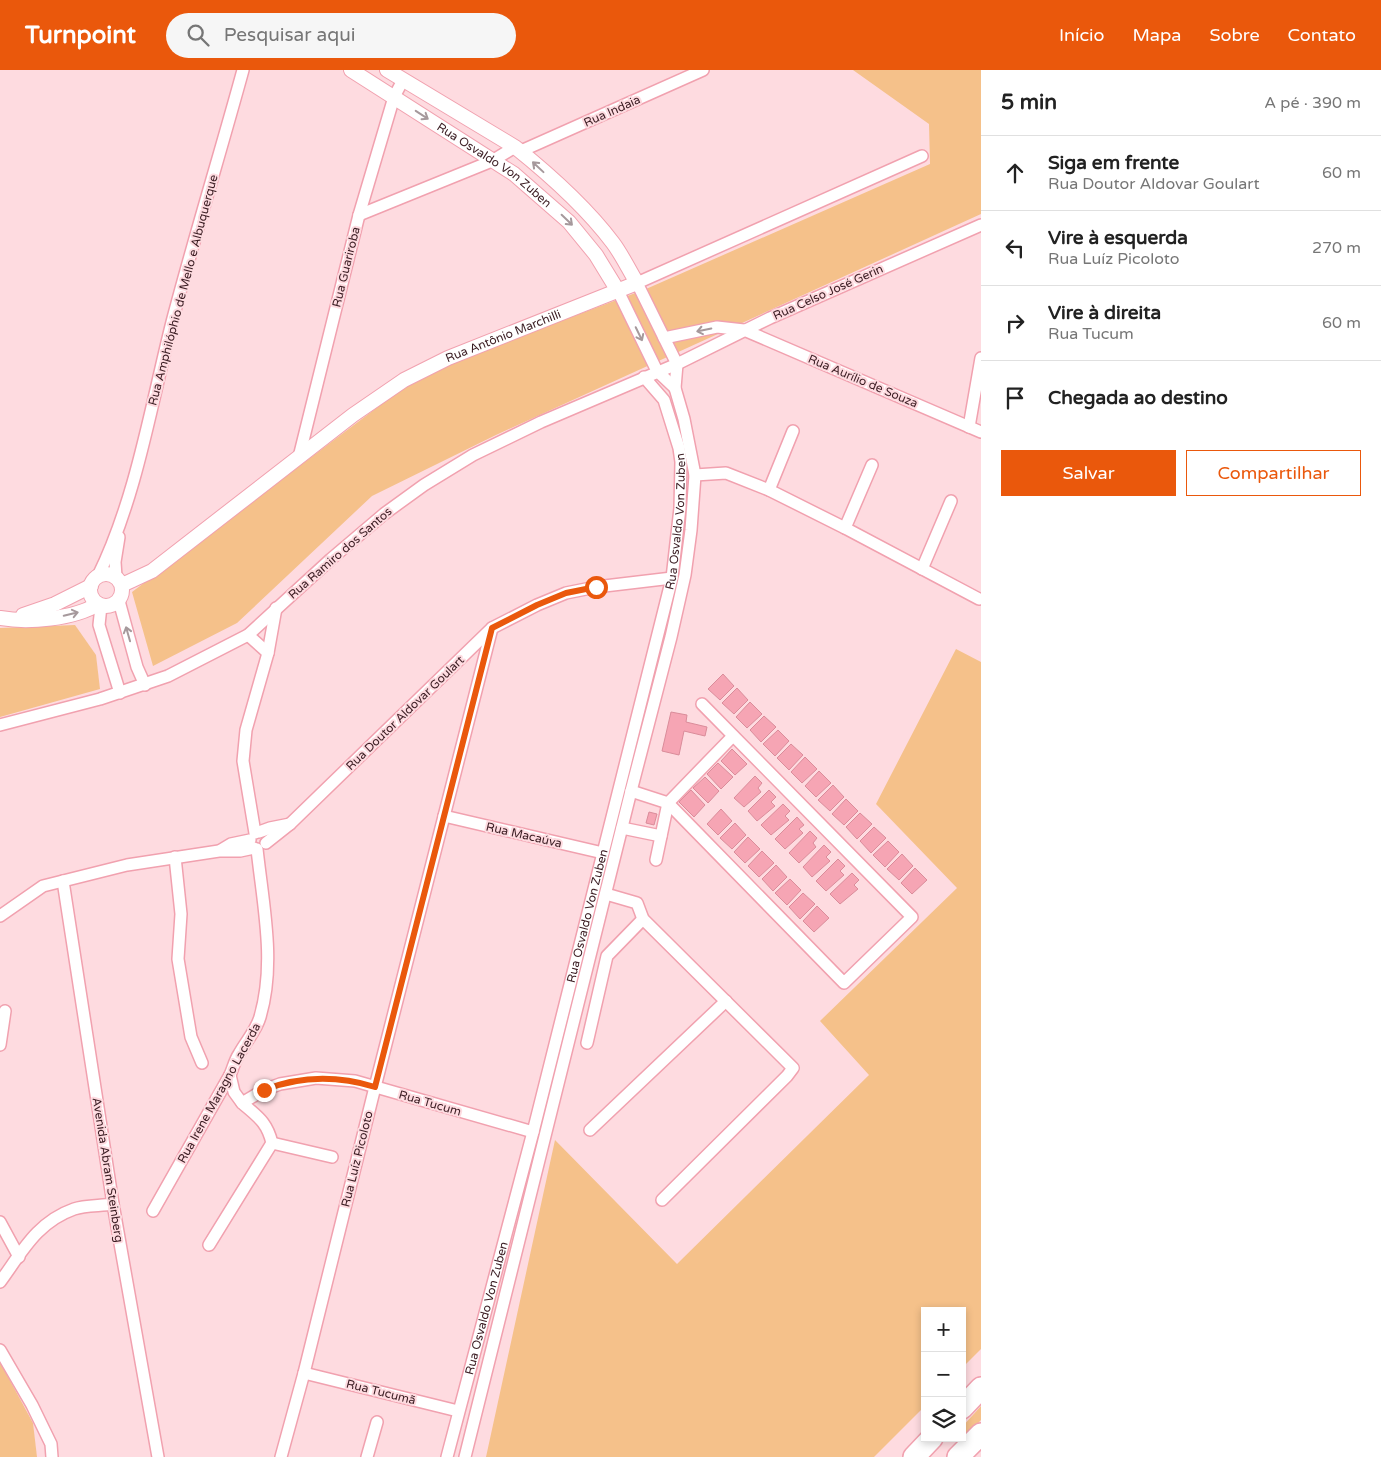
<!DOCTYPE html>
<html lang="pt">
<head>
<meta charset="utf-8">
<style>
	:root { --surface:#fff; --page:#f6f6f6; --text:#222; --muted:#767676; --line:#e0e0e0; --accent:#ea580c }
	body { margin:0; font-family:"Varela Round",sans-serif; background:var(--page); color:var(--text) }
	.controls { position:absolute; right:15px; bottom:15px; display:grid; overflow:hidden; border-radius:0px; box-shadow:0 2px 8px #0003 }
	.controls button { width:45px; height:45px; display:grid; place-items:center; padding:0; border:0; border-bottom:1px solid var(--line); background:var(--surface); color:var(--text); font:25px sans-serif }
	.stop { position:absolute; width:15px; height:15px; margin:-11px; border:4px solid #ea580c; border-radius:50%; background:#fff }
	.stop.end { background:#ea580c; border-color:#fff; box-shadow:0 1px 5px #0008 }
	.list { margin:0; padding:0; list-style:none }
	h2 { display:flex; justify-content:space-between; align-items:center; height:65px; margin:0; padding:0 20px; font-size:21px }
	h2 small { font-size:16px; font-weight:400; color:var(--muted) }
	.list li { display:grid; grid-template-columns:32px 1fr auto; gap:15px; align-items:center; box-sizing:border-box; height:75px; padding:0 20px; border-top:1px solid var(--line) }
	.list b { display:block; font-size:19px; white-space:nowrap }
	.list p { margin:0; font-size:16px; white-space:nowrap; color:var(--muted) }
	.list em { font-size:16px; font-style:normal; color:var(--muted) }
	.actions { display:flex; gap:10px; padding:15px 20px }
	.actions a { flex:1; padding:11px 0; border:1px solid var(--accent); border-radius:0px; text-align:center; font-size:18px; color:var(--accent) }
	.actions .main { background:var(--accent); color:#fff }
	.icon { flex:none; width:28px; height:28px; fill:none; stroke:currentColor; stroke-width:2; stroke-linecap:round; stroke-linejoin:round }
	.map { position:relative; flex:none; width:981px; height:1387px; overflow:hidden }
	header { display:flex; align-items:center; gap:30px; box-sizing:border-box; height:70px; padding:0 25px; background:var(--accent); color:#fff }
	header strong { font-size:24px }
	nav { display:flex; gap:28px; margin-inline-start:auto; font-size:18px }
	.search { width:350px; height:45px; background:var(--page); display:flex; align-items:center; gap:12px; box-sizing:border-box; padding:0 18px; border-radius:28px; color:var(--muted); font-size:19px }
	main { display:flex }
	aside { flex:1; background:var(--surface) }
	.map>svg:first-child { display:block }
	.green { fill:#f5c18a }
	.building { fill:#f6a5b4; stroke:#da8c9a }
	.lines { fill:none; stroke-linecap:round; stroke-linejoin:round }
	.minor-casing { stroke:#f1a1af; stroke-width:14 }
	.tertiary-casing { stroke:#f1a1af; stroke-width:16 }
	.motorway-casing { stroke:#f1a1af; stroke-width:24 }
	.minor { stroke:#fff; stroke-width:11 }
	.tertiary { stroke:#fff; stroke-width:14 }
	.motorway { stroke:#fff; stroke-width:21 }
	.oneway { stroke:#a6999c }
	.route { stroke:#ea580c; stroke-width:6 }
	.labels { text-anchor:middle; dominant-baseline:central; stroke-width:4; stroke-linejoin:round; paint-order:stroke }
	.street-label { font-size:12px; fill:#3a1c22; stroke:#fedbe0 }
</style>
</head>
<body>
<header>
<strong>Turnpoint</strong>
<div class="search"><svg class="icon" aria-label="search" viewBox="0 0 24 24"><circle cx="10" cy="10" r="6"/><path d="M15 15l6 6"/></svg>Pesquisar aqui</div>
<nav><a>Início</a><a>Mapa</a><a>Sobre</a><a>Contato</a></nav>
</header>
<main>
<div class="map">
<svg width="981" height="1387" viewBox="0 0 981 1387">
	<rect width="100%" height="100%" fill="#fedbe0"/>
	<!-- green -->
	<g class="green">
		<polygon points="853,0 981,0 981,144 496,365 372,426 237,553 153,596 132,522 407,315 470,285 646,219 930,94 929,54"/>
		<polygon points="75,555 96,585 100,619 0,647 0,558"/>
		<polygon points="956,579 981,592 981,1279 962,1298 962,1241 925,1241 925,1336 874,1387 486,1387 555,1070 677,1194 869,1005 820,951 957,818 876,734"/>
		<polygon points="0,1292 33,1353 37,1387 0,1387"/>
		<polygon points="981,1336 981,1350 965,1367 962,1364 962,1357"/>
	</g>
	<!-- building -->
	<g class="building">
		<polygon points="723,604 734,616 720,630 708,619"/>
		<polygon points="737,618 748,630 734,644 722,633"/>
		<polygon points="750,632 762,644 747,658 736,647"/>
		<polygon points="671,642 687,645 686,652 707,657 705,666 684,661 679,685 662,681"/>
		<polygon points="764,646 776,657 761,672 750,660"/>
		<polygon points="778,660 789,671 775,686 763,674"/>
		<polygon points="791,674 803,685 789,700 777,688"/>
		<polygon points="732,679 747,694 735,705 721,691"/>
		<polygon points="805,687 817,699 802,713 791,702"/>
		<polygon points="718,693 733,707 721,719 707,704"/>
		<polygon points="819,701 831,713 816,727 805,716"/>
		<polygon points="755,706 762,713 758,718 761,722 744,737 734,728"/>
		<polygon points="705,707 719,721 708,733 693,718"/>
		<polygon points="833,715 844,727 830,741 818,730"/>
		<polygon points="691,720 705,735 694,747 679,732"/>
		<polygon points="769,720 776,727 771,732 775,736 757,751 748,741"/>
		<polygon points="846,729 858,741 844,755 832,744"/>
		<polygon points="783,734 790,741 785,746 789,750 771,765 761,755"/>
		<polygon points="721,739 732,751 718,765 707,754"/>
		<polygon points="649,742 657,744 654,755 646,753"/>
		<polygon points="860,743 872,754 857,769 846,757"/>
		<polygon points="797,747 804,755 799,759 803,763 785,779 775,769"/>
		<polygon points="735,753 746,765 732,779 720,768"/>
		<polygon points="874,757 886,768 871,783 860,771"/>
		<polygon points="810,761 817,768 813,773 816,777 799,793 789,783"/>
		<polygon points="748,767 760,779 745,793 734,782"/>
		<polygon points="888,771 899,782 885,797 873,785"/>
		<polygon points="824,775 831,782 826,787 830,791 812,807 803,797"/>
		<polygon points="762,781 774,793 759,807 748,796"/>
		<polygon points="902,784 913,796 899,810 887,799"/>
		<polygon points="838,789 845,796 840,801 844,805 826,821 816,811"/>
		<polygon points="776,795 787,807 773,821 762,809"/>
		<polygon points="915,798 927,810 912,824 901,813"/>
		<polygon points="852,803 859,810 854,815 858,819 840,834 830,824"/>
		<polygon points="790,809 801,820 787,835 775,823"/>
		<polygon points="803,823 815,834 800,849 789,837"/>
		<polygon points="817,836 829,848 814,862 803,851"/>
	</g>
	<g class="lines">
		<defs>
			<g id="minor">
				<polyline points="521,81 703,0"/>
				<polyline points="359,145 492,91 515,77"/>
				<polyline points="618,221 657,301 675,318"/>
				<polyline points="664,268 717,257 744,260 981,362"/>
				<polyline points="969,357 981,288"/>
				<polyline points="299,387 359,145 394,27 403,10"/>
				<polyline points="695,405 726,403 769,420 845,458 979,529"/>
				<polyline points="769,420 793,361"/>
				<polyline points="845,458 872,395"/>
				<polyline points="922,499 951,431"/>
				<path d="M98 506C136 429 151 335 172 252 194 168 220 84 243 0"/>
				<polyline points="116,507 115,492 119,467"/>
				<polyline points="119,531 137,597 145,615"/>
				<polyline points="101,536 99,555 120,623"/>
				<polyline points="248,565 268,583"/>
				<polyline points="0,655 100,629 168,606 248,565 331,489 384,444 424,415 473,385 541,352 677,294 770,248 981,155"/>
				<polyline points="631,721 668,733 844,913 912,847 702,634"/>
				<polyline points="444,746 603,783"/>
				<polyline points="622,758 661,766"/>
				<polyline points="259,762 270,758 290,754"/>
				<polyline points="255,763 243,691 246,660 268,583 276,538"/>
				<polyline points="266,773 290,754 492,558 537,535 566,523 596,517 672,508"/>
				<polyline points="221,780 231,774 250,770"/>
				<polyline points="175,787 181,844 178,889 191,967 202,993"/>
				<polyline points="656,790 668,733 733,666"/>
				<polyline points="63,811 113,1134 158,1387"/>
				<polyline points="606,824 637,833 643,849 793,998 787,1006 662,1130"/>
				<polyline points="0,846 43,816 127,795 219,781 240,781 254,778"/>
				<polyline points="587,973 607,886 643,849"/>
				<polyline points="0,975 5,941"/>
				<polyline points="230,1005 234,1022 242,1033 264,1020 280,1014 316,1008 355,1011 533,1062"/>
				<polyline points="590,1060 726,931"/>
				<polyline points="272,1073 332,1087"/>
				<path d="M153 1141 230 1005C233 998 235 990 239 984 246 971 256 961 260 947 276 893 263 835 257 779"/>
				<polyline points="0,1152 19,1187"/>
				<path d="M209 1175 272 1073C267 1052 258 1047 242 1033"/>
				<path d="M0 1212C22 1182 37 1152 74 1139 85 1135 100 1136 113 1134"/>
				<polyline points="0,1280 32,1335 51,1374 52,1387"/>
				<polyline points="304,1303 458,1341"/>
				<polyline points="281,1387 304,1303 375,1017 492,558"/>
				<polyline points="367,1387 377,1352"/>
				<path id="s1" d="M447 1387 533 1062 672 508 680 438 681 392 679 378 664 330 644 307"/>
				<polyline points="465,1387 631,721 671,567 685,505 691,460 695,405 684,349 675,318 677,294 637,213 922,86"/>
			</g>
			<g id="tertiary">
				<path id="s2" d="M351 0 514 104 569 152 596 185 618 221"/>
				<circle cx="106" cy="520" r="16"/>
				<path id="s3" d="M122 515 152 501 353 345 404 310 448 288 637 213C629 200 622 185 613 173 586 137 550 105 515 77L387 0"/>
				<polyline points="23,545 55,534 91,516"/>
				<path d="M0 548C28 553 74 549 98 534"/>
			</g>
			<g id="motorway">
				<polyline points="962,1338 981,1318"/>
				<polyline points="914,1387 932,1368"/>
				<polyline points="958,1387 981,1364"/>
			</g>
		</defs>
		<!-- minor casing -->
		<use href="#minor" class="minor-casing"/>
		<!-- tertiary casing -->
		<use href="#tertiary" class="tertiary-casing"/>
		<!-- motorway casing -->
		<use href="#motorway" class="motorway-casing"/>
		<!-- minor -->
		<use href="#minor" class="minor"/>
		<!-- tertiary -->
		<use href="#tertiary" class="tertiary"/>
		<!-- motorway -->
		<use href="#motorway" class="motorway"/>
	</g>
	<!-- one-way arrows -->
	<defs><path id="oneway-shaft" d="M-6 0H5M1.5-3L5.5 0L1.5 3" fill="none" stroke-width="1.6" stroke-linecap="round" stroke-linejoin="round" transform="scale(1.25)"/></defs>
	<g class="oneway">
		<use href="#oneway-shaft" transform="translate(422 45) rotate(33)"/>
		<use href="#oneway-shaft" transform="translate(538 97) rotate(-137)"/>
		<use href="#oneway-shaft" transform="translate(567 150) rotate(44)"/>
		<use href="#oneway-shaft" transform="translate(704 260) rotate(168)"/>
		<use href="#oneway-shaft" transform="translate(639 264) rotate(64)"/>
		<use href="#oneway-shaft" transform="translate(71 544) rotate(-14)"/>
		<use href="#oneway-shaft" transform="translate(128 564) rotate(-106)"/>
	</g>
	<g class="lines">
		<!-- route -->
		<path class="route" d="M264 1020C300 1006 339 1006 375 1017L492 558 537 535 566 523 596 517"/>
	</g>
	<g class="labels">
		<!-- street labels -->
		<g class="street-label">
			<text transform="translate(612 41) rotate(-24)">Rua Indaia</text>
			<text stroke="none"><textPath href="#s2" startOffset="172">Rua Osvaldo Von Zuben</textPath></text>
			<text transform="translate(346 197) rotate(-76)">Rua Guariroba</text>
			<text transform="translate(183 220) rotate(-75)">Rua Amphilóphio de Mello e Albuquerque</text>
			<text transform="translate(828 222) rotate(-24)">Rua Celso José Gerin</text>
			<text stroke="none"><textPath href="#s3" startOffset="458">Rua Antônio Marchilli</textPath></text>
			<text transform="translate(863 311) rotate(23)">Rua Aurílio de Souza</text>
			<text stroke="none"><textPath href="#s1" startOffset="964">Rua Osvaldo Von Zuben</textPath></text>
			<text transform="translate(340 483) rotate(-41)">Rua Ramiro dos Santos</text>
			<text transform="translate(405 643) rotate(-44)">Rua Doutor Aldovar Goulart</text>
			<text transform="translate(524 765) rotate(13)">Rua Macaúva</text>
			<text stroke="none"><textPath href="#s1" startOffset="559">Rua Osvaldo Von Zuben</textPath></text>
			<text transform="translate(219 1023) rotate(-61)">Rua Irene Maragno Lacerda</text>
			<text transform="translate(430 1033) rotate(16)">Rua Tucum</text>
			<text transform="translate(357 1089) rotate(-76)">Rua Luíz Picoloto</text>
			<text transform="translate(108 1100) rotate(81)">Avenida Abram Steinberg</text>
			<text stroke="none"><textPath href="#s1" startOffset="154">Rua Osvaldo Von Zuben</textPath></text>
			<text transform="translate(381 1322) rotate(14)">Rua Tucumã</text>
		</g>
	</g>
</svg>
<div class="controls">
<button>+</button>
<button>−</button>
<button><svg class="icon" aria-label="layers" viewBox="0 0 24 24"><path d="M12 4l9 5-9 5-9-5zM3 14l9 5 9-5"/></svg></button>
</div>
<div class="stop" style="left:596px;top:517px"></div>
<div class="stop end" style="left:264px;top:1020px"></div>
</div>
<aside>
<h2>5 min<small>A pé · 390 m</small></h2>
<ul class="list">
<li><svg class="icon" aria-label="ahead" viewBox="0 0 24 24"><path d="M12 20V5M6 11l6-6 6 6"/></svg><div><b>Siga em frente</b><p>Rua Doutor Aldovar Goulart</p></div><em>60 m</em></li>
<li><svg class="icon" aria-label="left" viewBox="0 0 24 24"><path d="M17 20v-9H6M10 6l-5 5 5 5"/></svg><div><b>Vire à esquerda</b><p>Rua Luíz Picoloto</p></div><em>270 m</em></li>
<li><svg class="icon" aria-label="right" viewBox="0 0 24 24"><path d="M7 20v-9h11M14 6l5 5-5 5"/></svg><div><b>Vire à direita</b><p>Rua Tucum</p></div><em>60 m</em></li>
<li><svg class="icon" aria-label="arrive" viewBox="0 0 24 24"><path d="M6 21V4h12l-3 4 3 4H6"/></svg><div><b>Chegada ao destino</b></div></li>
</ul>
<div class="actions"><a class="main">Salvar</a><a>Compartilhar</a></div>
</aside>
</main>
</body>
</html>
